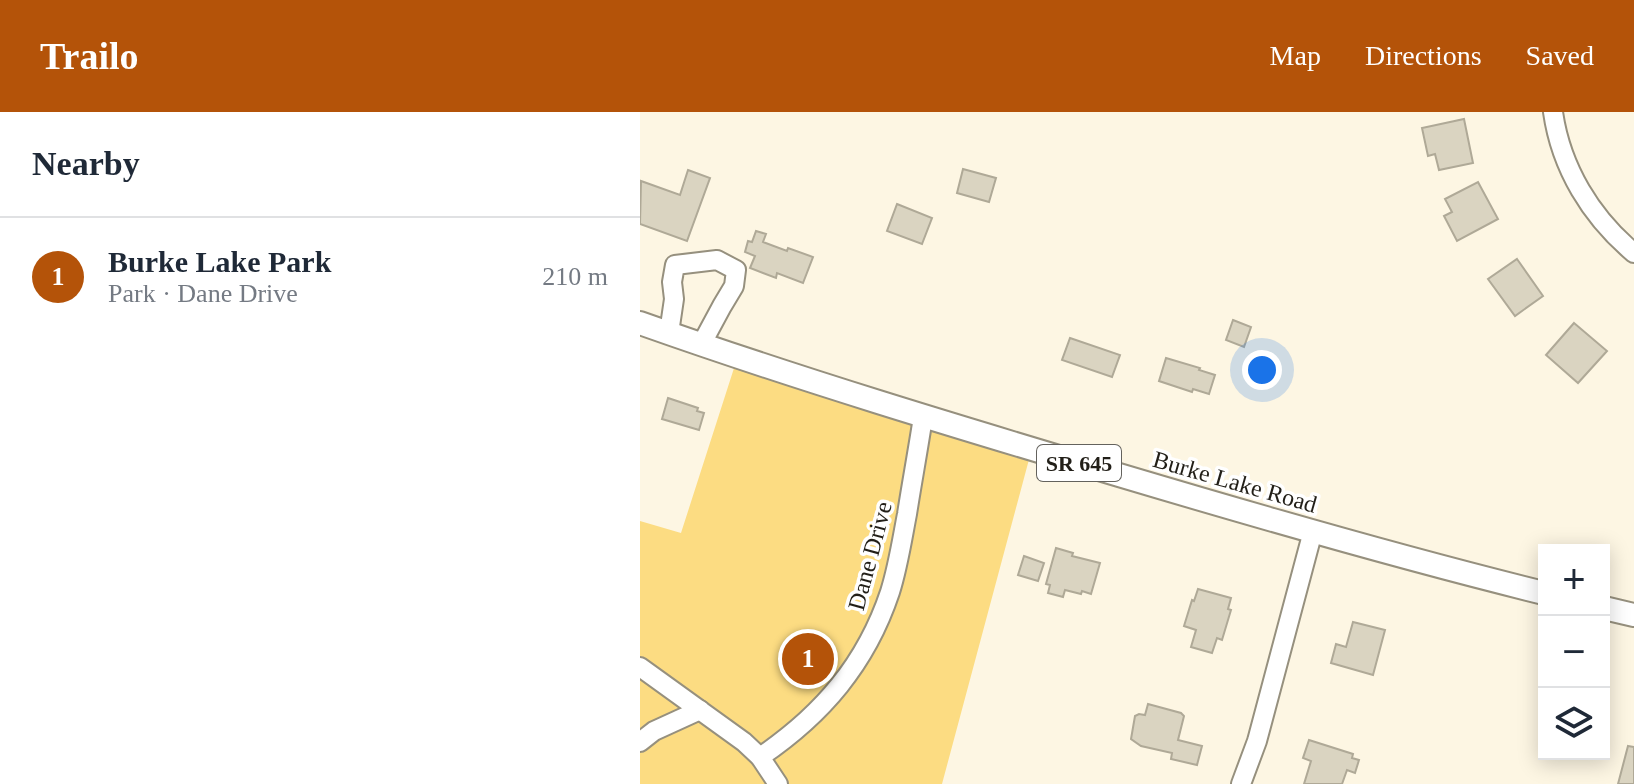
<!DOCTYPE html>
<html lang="en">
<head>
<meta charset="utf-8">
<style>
	:root { --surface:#fff; --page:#f2f2f3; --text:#1f2937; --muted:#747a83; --line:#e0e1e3; --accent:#b45309 }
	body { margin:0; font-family:"Times New Roman",serif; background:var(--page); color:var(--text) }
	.controls { position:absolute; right:24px; bottom:24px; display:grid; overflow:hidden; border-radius:0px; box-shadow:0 4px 20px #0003 }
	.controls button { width:72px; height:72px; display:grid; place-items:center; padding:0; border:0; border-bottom:2px solid var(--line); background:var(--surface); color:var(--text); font:40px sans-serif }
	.you { position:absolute; left:622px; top:258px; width:28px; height:28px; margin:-20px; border:6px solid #fff; border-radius:50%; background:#1a73e8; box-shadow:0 0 0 12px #1a73e833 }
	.badge { display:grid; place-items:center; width:52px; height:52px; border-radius:50%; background:var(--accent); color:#fff; font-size:26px; font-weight:700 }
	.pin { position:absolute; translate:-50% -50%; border:4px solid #fff; box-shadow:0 2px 8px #0006 }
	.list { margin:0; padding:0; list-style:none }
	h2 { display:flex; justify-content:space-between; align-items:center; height:104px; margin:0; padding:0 32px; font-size:34px }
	h2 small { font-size:26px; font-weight:400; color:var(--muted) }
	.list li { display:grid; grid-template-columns:52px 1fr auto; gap:24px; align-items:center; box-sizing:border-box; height:120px; padding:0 32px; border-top:2px solid var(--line) }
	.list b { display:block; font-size:30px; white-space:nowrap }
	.list p { margin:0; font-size:26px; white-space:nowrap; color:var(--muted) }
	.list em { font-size:26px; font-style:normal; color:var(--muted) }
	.icon { flex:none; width:44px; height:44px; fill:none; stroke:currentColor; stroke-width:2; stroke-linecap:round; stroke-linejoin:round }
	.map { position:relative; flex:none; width:994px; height:672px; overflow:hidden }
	header { display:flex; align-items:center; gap:48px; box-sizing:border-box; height:112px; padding:0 40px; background:var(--accent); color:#fff }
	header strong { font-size:38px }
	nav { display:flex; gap:44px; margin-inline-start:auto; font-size:28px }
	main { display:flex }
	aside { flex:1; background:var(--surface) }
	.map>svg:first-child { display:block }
	.green { fill:#fcdc82 }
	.building { fill:#dad4c1; stroke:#afa997; stroke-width:2 }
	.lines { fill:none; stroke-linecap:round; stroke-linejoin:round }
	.minor-casing { stroke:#96907e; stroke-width:22 }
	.major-casing { stroke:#96907e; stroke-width:26 }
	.minor { stroke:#fff; stroke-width:18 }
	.major { stroke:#fff; stroke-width:22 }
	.labels { text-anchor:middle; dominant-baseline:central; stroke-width:7; stroke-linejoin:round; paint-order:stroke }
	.shield { fill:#fff; stroke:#64625d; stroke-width:2 }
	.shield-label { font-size:22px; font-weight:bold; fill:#221f18 }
	.street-label { font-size:24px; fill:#221f18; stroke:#fff }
</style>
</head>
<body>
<header>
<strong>Trailo</strong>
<nav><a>Map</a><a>Directions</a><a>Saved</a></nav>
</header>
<main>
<aside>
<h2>Nearby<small></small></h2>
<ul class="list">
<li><span class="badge">1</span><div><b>Burke Lake Park</b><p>Park · Dane Drive</p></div><em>210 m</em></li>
</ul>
</aside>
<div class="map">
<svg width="994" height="672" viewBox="0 0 994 672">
	<rect width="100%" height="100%" fill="#fdf6e3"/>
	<!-- green -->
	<polygon class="green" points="95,253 391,340 302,672 0,672 0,409 41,421"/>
	<!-- building -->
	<g class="building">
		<polygon points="824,7 833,51 799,58 795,42 788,44 782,16"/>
		<polygon points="323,57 356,66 349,90 317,81"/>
		<polygon points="48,58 70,66 47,129 0,112 1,69 40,83"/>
		<polygon points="838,70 858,107 817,129 804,104 812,100 805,87"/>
		<polygon points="257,92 292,106 282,132 247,119"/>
		<polygon points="116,119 126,122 123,130 147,139 148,136 173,145 163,171 137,161 136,166 110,156 115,144 105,140 108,129 112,130"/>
		<polygon points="877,147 903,184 875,204 848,167"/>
		<polygon points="593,208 611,215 604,235 586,228"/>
		<polygon points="934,211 967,239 938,271 906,243"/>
		<polygon points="430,226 480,243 472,265 422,248"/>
		<polygon points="526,246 560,256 559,258 575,263 569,282 553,277 552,280 519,269"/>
		<polygon points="28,286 58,296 57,299 64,301 59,318 22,307"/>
		<polygon points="416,436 433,441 432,444 460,451 451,482 442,479 441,482 425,478 423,485 408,481 410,473 406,472"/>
		<polygon points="384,444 404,451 398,469 378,463"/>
		<polygon points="558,477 591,486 588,497 591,498 582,528 577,526 572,541 551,535 556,518 544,514 552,488 554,489"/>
		<polygon points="713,510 745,518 733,563 691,551 696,532 706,535"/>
		<polygon points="508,592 541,601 544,604 538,628 562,634 557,653 531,647 532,641 501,634 491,627 495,604 499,602 505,603"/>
		<polygon points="669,628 713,642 712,646 719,648 715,661 707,658 702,672 664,672 671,649 663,646"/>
		<polygon points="988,634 994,635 994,672 978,672"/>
	</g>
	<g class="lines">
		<defs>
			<g id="minor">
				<path d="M913 0C921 56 951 105 994 141"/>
				<polyline points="29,221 34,187 32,170 35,153 77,148 96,158 94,174 82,194 61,233"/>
				<polyline points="0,555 104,630 120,645 138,672"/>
				<polyline points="0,630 14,619 60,598"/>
				<path d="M120 645C182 603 226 552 250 480 258 455 262 428 267 402 272 370 278 338 283 305"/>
				<polyline points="601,672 617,629 673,419"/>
			</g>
			<g id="major">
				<path d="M0 211C158 267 318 315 479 363 620 405 761 446 904 481"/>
				<polyline points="964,496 994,503"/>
			</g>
		</defs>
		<!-- minor casing -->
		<use href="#minor" class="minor-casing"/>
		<!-- major casing -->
		<use href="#major" class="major-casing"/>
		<!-- minor -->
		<use href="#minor" class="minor"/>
		<!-- major -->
		<use href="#major" class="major"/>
	</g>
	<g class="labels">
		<!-- shield labels -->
		<rect class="shield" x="397" y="333" width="84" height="36" rx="6"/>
		<g class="shield-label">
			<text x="439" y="351">SR 645</text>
		</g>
		<!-- street labels -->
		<g class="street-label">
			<text transform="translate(595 370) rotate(16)">Burke Lake Road</text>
			<text transform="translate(230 444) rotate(-75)">Dane Drive</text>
		</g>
	</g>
</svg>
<div class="controls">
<button>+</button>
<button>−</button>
<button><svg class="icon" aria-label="layers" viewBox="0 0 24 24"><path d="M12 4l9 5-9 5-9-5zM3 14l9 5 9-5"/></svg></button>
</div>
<div class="you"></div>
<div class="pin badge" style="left:168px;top:547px">1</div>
</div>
</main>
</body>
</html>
